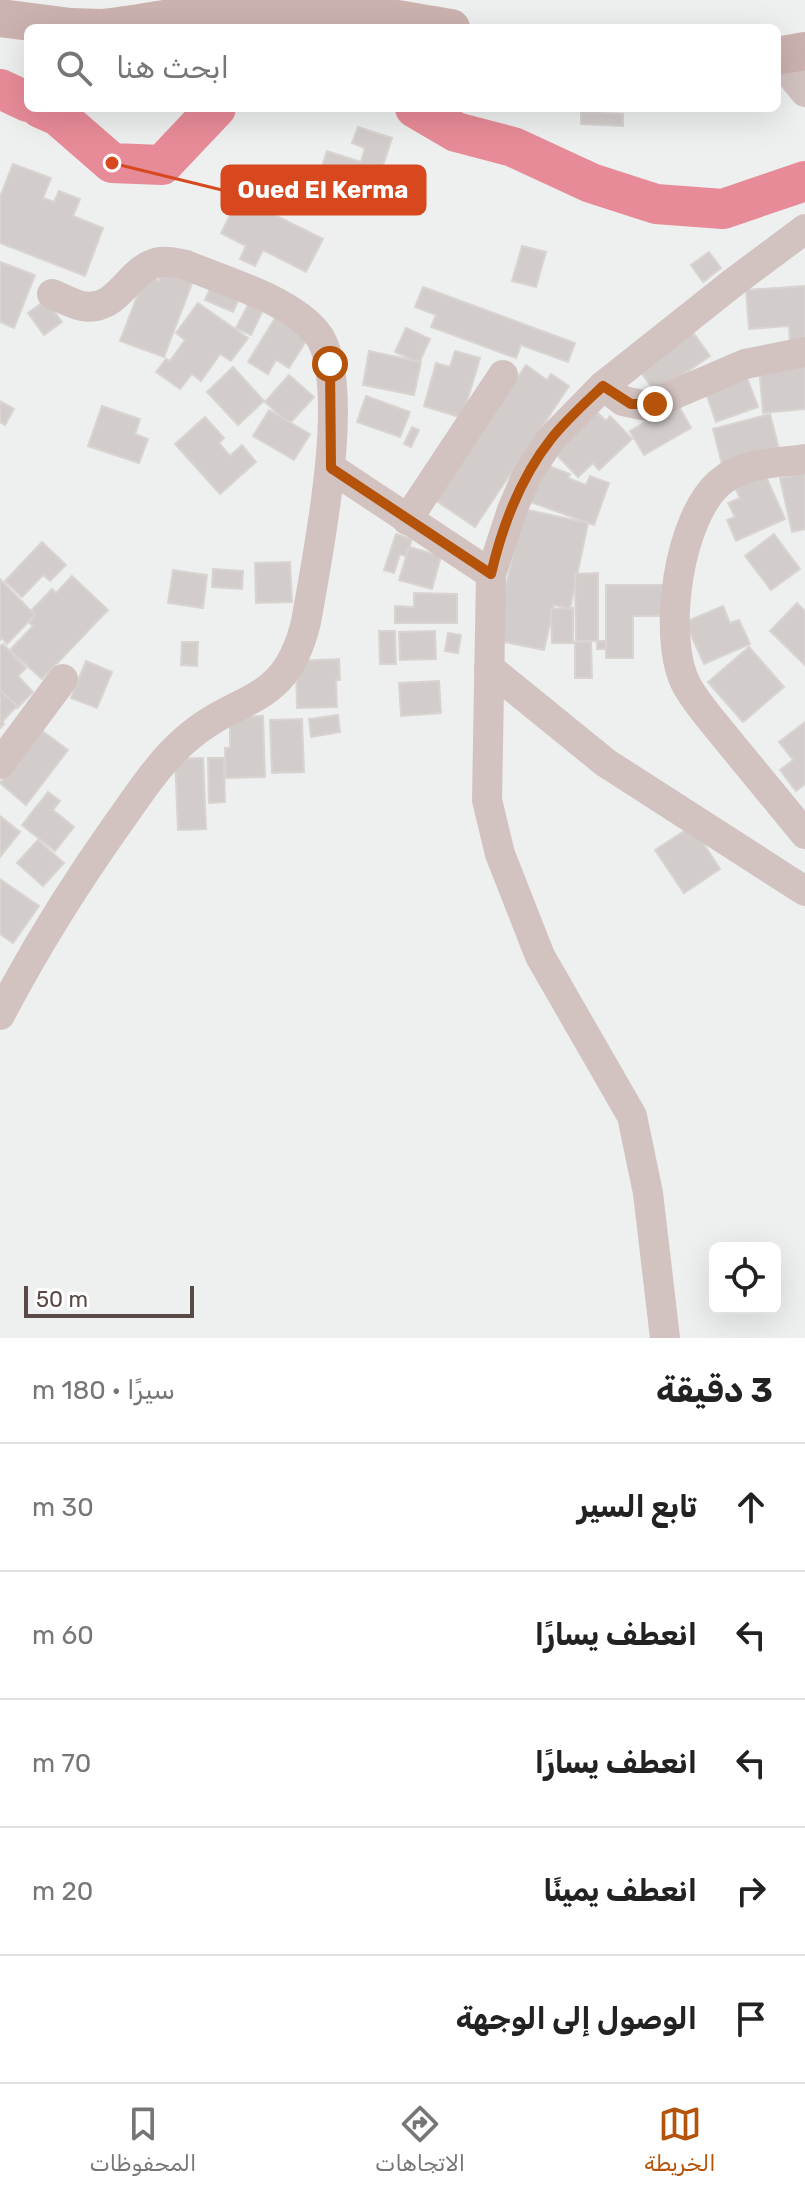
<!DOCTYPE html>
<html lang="ar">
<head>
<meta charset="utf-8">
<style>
	:root { --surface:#fff; --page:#f6f6f6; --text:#222; --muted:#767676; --line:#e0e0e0; --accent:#b45309 }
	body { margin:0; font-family:Rubik,Vazirmatn,sans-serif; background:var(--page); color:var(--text); direction:rtl }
	.controls { position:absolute; right:24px; bottom:24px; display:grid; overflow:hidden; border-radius:12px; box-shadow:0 8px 32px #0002 }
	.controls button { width:72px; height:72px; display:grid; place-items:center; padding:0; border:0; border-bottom:2px solid var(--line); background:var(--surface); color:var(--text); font:40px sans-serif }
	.scale { position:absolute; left:24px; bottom:20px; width:170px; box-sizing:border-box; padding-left:8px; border:4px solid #5a4946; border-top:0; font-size:22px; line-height:28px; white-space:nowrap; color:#5a4946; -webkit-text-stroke:6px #fff; paint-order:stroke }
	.stop { position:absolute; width:24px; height:24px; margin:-18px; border:6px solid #b45309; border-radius:50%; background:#fff }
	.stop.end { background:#b45309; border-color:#fff; box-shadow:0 2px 8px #0008 }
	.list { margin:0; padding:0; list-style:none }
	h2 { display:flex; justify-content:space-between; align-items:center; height:104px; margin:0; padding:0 32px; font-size:34px }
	h2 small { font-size:26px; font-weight:400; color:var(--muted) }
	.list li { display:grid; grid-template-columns:52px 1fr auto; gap:24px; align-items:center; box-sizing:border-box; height:128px; padding:0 32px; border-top:2px solid var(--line) }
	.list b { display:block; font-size:30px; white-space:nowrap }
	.list em { font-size:26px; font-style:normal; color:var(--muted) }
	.icon { flex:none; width:44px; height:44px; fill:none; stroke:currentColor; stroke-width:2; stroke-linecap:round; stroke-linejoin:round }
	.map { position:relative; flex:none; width:805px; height:1338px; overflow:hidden; direction:ltr }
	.search { position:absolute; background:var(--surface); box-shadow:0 8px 32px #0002; left:24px; right:24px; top:24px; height:88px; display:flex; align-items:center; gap:20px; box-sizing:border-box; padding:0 28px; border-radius:12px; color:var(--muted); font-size:30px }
	.sheet { height:744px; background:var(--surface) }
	nav { display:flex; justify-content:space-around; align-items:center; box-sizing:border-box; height:112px; border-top:2px solid var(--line); background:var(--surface); font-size:22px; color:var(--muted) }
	nav a { display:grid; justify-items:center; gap:4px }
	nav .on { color:var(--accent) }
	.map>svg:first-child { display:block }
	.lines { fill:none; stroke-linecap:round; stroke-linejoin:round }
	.river { stroke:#e88b98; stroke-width:40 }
	.building { fill:#d2cdca; stroke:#d9d4d2; stroke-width:2 }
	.minor { stroke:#d2c3c1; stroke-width:30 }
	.major { stroke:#ccb2ae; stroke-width:38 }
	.route { stroke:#b45309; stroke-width:10 }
	.leader { fill:none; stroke:#d8481f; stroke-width:3 }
	.callout-dot { fill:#d8481f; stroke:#fff; stroke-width:3 }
	.callout { fill:#d8481f; stroke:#d8481f; stroke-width:3 }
	.callout-label { font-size:24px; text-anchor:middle; font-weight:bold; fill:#fff }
</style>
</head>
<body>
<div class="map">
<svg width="805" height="1338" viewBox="0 0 805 1338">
	<rect width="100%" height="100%" fill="#edf0ef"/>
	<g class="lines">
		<!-- river -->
		<g class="river">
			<polyline points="0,89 28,102"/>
			<polyline points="40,108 58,116 112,163 162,165 216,108"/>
			<polyline points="415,108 456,132 513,147 591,183 656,204 723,209 805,181"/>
		</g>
	</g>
	<!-- building -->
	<g class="building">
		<polygon points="581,112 623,114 623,126 581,124"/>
		<polygon points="358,127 392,138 371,203 316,185 327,151 361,162 365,148 352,143"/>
		<polygon points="13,164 51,178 43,198 54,202 59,191 80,199 73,216 103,228 85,276 0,243 0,197"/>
		<polygon points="239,197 323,239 306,272 263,250 255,266 240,259 246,246 221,233"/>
		<polygon points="522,246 546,252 536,287 512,281"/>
		<polygon points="709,252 721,268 703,282 691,265"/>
		<polygon points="0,262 35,275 14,328 0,322"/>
		<polygon points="165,267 194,278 164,357 120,341 145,276 159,281"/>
		<polygon points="213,282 241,294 233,312 205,300"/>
		<polygon points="805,286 805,343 790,343 789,326 749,329 746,290"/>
		<polygon points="423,287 575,343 568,362 521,345 516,358 431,327 436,315 415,307"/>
		<polygon points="46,300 62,322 44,335 28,313"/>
		<polygon points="198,303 248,338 231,361 220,354 201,381 192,374 180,389 156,372 166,359 170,361 185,340 176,333"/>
		<polygon points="249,303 263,310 251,335 236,328"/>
		<polygon points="275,318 308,338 289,368 276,360 268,374 248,362"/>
		<polygon points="406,328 430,339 419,363 395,352"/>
		<polygon points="692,331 710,356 656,393 638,368"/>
		<polygon points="369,351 421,362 414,395 363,385"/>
		<polygon points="455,351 480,358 462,418 424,406 436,363 450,367"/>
		<polygon points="805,362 805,409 763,413 759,366"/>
		<polygon points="526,365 547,380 551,374 569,386 475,527 435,500"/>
		<polygon points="233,367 264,401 238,425 207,392"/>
		<polygon points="289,375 314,397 289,424 265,402"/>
		<polygon points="746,375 758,407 716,422 705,390"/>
		<polygon points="366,396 410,412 400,437 357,422"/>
		<polygon points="0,401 14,409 5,425 0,422"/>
		<polygon points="677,403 691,428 644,455 630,431"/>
		<polygon points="102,406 140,419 135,434 148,439 139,463 88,446"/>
		<polygon points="269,410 310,434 294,460 253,436"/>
		<polygon points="595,410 606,421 610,416 632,439 599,470 593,463 578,477 552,450"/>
		<polygon points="770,414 780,453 723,468 713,429"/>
		<polygon points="205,417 224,438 219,443 230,456 242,445 256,462 220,494 175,444"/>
		<polygon points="412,427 419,430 411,447 404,444"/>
		<polygon points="541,463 570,474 568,478 586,485 590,476 609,483 594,525 528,501"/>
		<polygon points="764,472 785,519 736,541 727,520 735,517 728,503 740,498 734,485"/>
		<polygon points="805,473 805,529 792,532 780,478"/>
		<polygon points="523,509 588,523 570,609 554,605 544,650 494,640"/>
		<polygon points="396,534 412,539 406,556 400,554 394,573 384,570"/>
		<polygon points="774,534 800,569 771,590 745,556"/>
		<polygon points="42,542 66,565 50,581 43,575 22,597 5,581"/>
		<polygon points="409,547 441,556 432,589 399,580"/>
		<polygon points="290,562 292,602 256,603 255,563"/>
		<polygon points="213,569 243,571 242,589 212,587"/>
		<polygon points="173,570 207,575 203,608 168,603"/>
		<polygon points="598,573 598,641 611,641 611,649 597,649 597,641 576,641 575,574"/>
		<polygon points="72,576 108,610 42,679 10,650 33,626 24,618 52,589 56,593"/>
		<polygon points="0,579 35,615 7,644 2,638 0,640"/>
		<polygon points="606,585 667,585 667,616 633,616 633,658 606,658"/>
		<polygon points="414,593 457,594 457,623 395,623 395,606 414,607"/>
		<polygon points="797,603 805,611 805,665 770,631"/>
		<polygon points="723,606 730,623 739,620 750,644 704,664 685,622"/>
		<polygon points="573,608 573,643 552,643 551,609"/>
		<polygon points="379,631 395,631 396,664 380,664"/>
		<polygon points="435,631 436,659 400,660 399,632"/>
		<polygon points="448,633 461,635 458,653 445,651"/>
		<polygon points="182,642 198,642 197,666 181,665"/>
		<polygon points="575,642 591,642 592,678 575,678"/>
		<polygon points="3,644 26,668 18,676 33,692 17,708 0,690 0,646"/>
		<polygon points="749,647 784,687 743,722 708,682"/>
		<polygon points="339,659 340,680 336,680 337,707 297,708 296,661"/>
		<polygon points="86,661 112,672 97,708 71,698"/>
		<polygon points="439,681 441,713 401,716 399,683"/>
		<polygon points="0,690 17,706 2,722 4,724 0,728"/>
		<polygon points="338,715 340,732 311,737 309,719"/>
		<polygon points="263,716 265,777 226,778 225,748 230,748 230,717"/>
		<polygon points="302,719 304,772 272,773 270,720"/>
		<polygon points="805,722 805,784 796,791 780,770 793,760 779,742"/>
		<polygon points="41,730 68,750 26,805 0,783"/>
		<polygon points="203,758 206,829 178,830 175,759"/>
		<polygon points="208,758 224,758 225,802 209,803"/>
		<polygon points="48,792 60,801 53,810 74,827 55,851 22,825"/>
		<polygon points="0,816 20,832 0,857"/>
		<polygon points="692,826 720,869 684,893 655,850"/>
		<polygon points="38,840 64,863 43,886 17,863"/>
		<polygon points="0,879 39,906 13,943 0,934"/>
	</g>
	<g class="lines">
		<!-- minor -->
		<g class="minor">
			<polyline points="777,63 786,69 805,92"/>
			<polyline points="603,386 623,401 647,406 745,364 805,352"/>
			<path d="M805 459C778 463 746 462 723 480 678 513 661 639 687 686 699 707 716 725 731 744 756 774 780 804 805 834"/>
			<polyline points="331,468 491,574"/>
			<polyline points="407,520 503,375"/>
			<polyline points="489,668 606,763 805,891"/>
			<polyline points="0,764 63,679"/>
			<path d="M0 1015C35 948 75 884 119 822 139 794 158 764 184 741 238 692 285 709 306 622 316 563 355 377 316 332 287 298 226 282 186 265 177 263 169 261 161 262 128 266 120 313 82 306 72 304 62 298 52 294"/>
			<polyline points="665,1338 648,1193 632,1116 540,956 500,854 487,800 491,574 512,510 527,475 550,440 603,386 734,282 805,229"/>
		</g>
		<!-- major -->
		<g class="major">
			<polyline points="0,18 71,27 101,28"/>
			<path d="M103 28C156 22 208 9 262 7 325 4 388 18 451 28"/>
			<polyline points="777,56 805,51"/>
		</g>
	</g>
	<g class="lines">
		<!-- route -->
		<path class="route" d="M330 364 331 468 491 574C502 527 521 477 551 439 566 420 585 403 603 386L631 404H655"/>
	</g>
	<!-- callouts -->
	<path class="leader" d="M112 163L222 190"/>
	<circle class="callout-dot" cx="112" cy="163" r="8"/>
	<rect class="callout" x="222" y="166" width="203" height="48" rx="8"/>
	<g class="callout-label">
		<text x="323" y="198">Oued El Kerma</text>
	</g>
</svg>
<div class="controls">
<button><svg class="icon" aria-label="locate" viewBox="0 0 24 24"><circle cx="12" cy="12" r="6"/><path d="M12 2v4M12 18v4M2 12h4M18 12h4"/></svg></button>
</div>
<div class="scale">50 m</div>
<div class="stop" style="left:330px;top:364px"></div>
<div class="stop end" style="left:655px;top:404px"></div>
<div class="search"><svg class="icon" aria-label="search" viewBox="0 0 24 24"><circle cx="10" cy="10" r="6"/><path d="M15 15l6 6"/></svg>ابحث هنا</div>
</div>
<section class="sheet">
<h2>3 دقيقة<small>سيرًا · 180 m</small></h2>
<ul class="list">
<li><svg class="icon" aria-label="ahead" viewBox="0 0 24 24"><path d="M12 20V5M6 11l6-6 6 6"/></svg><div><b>تابع السير</b></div><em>30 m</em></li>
<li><svg class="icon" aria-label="left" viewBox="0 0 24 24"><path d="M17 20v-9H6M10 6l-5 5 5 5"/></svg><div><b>انعطف يسارًا</b></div><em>60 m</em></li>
<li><svg class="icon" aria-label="left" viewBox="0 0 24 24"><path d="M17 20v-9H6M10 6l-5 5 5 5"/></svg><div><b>انعطف يسارًا</b></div><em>70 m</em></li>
<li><svg class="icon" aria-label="right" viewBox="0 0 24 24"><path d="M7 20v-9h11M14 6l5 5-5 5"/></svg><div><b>انعطف يمينًا</b></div><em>20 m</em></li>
<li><svg class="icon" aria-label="arrive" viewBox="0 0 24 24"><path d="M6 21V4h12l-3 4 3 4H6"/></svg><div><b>الوصول إلى الوجهة</b></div></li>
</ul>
</section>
<nav>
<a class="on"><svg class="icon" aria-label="map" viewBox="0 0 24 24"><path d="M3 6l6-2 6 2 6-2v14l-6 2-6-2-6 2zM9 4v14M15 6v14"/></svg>الخريطة</a>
<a><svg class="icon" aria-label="directions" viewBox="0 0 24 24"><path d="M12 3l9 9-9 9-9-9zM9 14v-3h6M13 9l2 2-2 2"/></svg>الاتجاهات</a>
<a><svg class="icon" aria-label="saved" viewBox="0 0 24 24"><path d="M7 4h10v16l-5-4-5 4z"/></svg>المحفوظات</a>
</nav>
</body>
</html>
